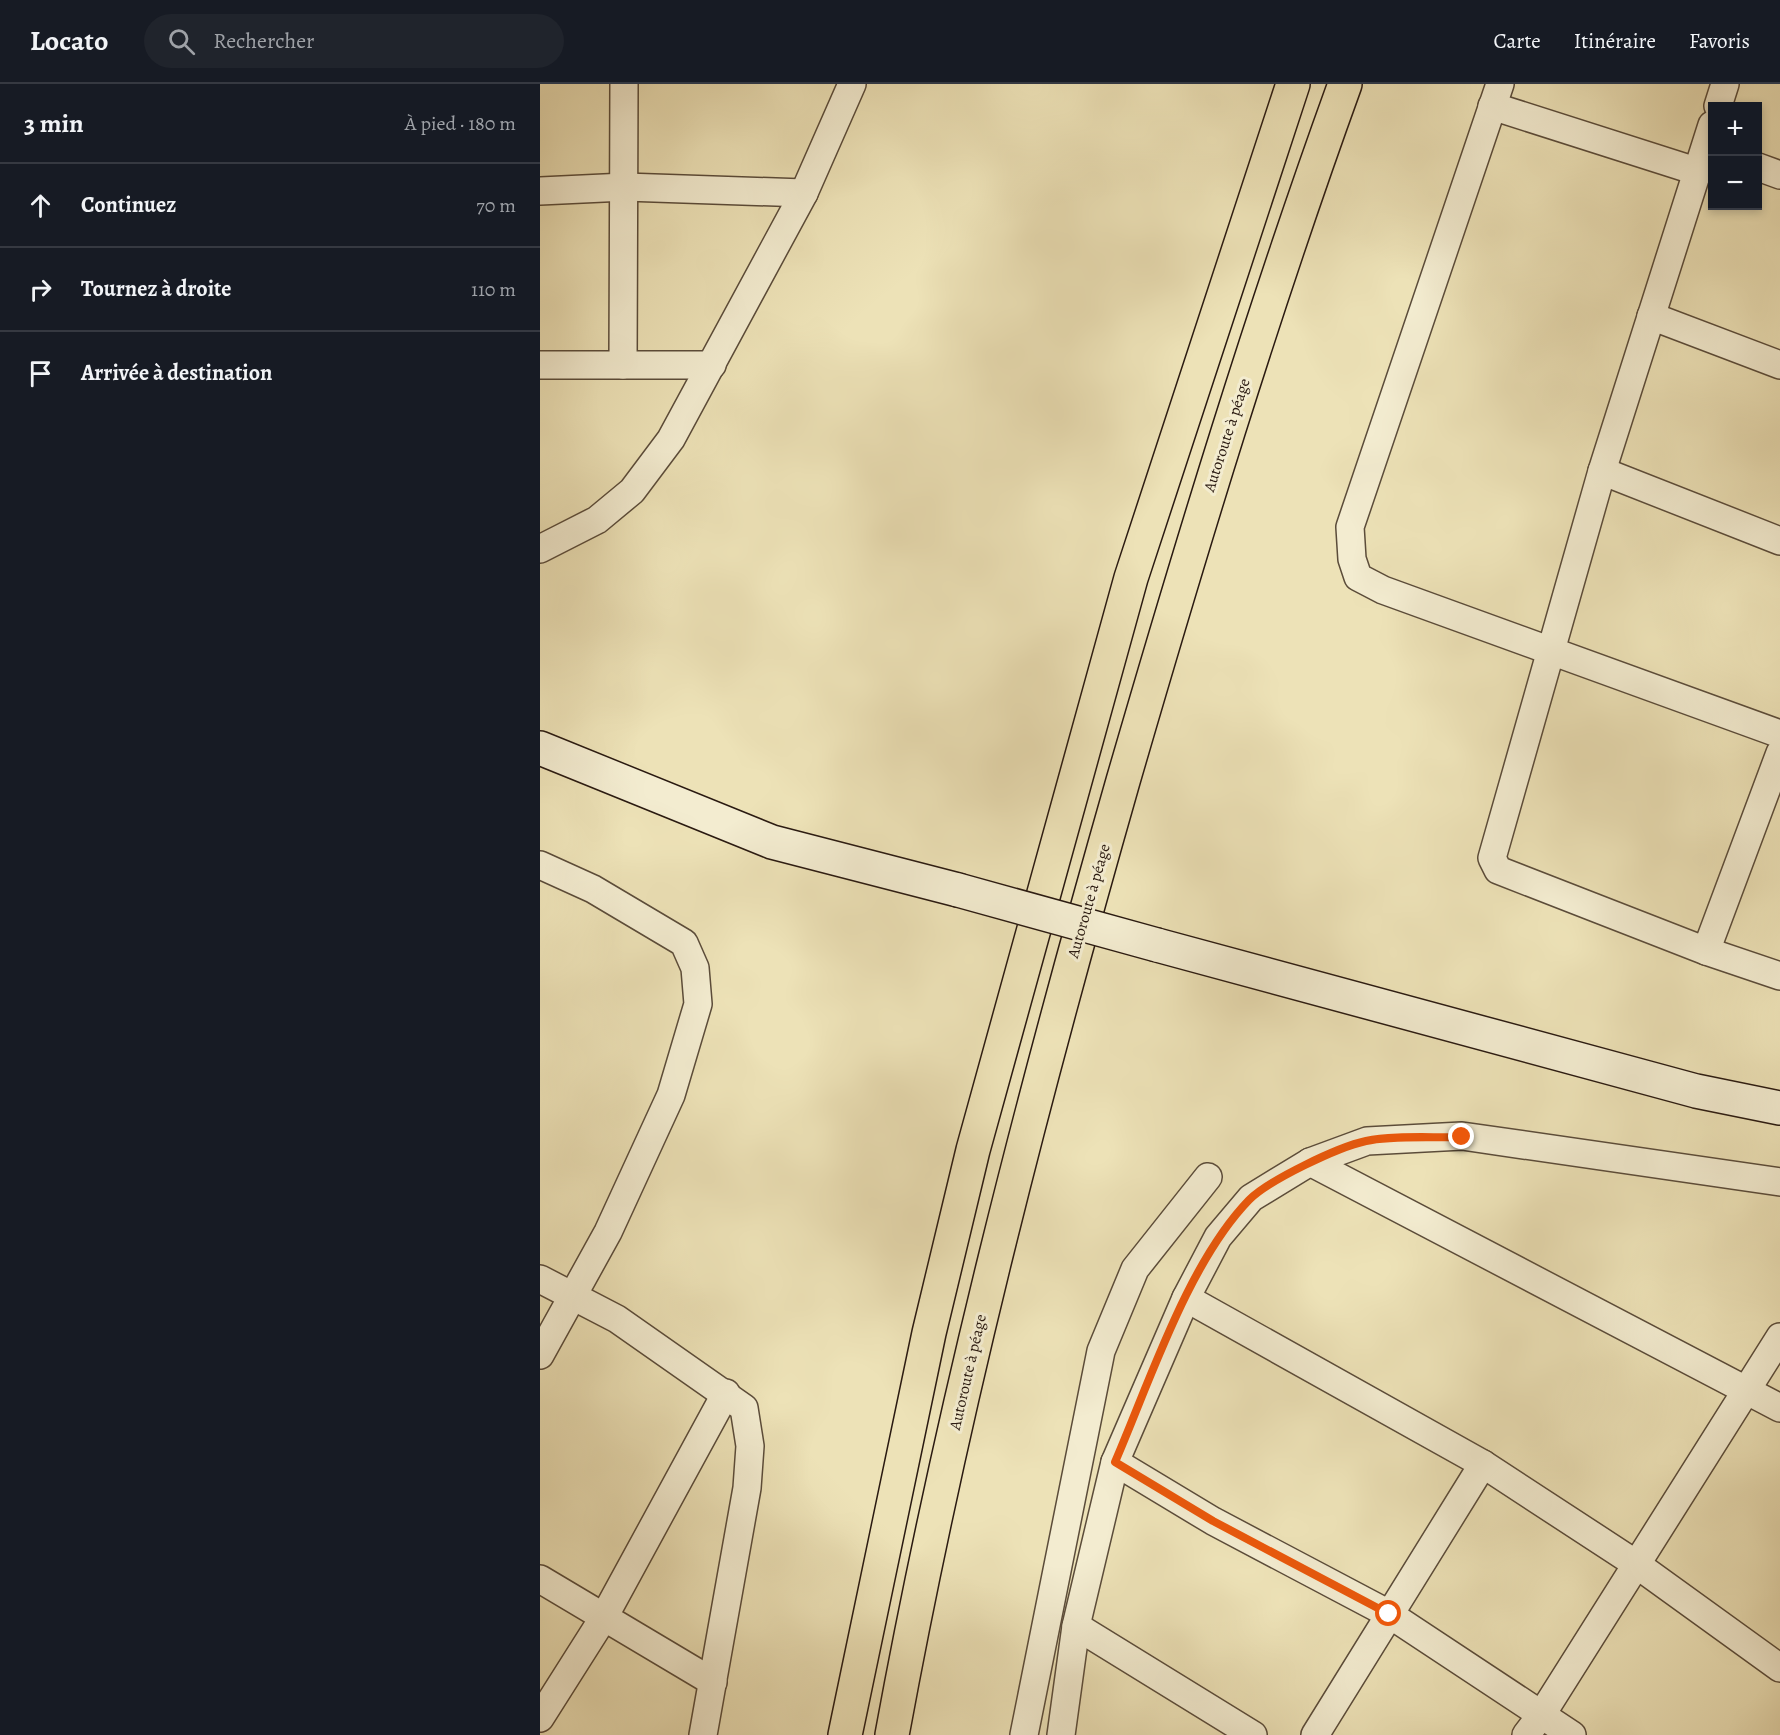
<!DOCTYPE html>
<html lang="fr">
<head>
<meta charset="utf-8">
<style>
	:root { --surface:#171b24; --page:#20242c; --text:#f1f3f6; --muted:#9ea1a6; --line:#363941 }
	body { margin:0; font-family:Alegreya,serif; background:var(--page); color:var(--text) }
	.controls { position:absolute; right:18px; top:18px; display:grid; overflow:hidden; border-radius:0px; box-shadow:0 3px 9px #0003 }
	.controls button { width:54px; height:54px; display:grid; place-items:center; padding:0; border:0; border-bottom:2px solid var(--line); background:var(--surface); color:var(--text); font:30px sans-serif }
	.stop { position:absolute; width:18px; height:18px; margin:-14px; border:4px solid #ea580c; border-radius:50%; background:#fff }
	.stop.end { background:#ea580c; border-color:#fff; box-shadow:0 2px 6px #0008 }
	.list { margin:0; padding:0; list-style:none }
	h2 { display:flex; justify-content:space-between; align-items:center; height:78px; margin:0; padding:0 24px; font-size:26px }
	h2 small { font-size:20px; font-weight:400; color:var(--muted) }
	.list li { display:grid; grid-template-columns:39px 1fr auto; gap:18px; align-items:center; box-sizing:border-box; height:84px; padding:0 24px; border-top:2px solid var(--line) }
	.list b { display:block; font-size:22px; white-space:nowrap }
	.list em { font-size:20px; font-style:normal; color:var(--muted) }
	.icon { flex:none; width:33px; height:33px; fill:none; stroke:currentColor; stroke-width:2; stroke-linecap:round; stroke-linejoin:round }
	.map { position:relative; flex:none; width:1240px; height:1651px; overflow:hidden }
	header { display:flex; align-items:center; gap:36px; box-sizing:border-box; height:84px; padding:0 30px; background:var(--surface); border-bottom:2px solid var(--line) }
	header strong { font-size:28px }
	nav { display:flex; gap:33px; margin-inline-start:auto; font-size:21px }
	.search { width:420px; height:54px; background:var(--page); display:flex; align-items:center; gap:15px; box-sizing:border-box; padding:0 21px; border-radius:33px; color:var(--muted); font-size:22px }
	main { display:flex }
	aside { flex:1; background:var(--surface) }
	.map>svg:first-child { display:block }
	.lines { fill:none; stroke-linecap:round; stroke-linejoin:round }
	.street-casing { stroke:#5b4c3a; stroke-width:30 }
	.secondary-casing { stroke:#2a1a11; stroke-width:36 }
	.highway-casing { stroke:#2a1a11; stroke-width:36 }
	.street { stroke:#f3ecd0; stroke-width:27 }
	.secondary { stroke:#f3ecd0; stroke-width:33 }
	.highway { stroke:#ede2b7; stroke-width:33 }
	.secondary-bridge-casing { stroke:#2a1a11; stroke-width:36; stroke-linecap:butt }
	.secondary-bridge { stroke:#f3ecd0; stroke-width:33 }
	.route { stroke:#ea580c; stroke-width:8 }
	.labels { text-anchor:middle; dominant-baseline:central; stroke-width:6; stroke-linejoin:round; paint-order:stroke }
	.street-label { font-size:16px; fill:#2a1a11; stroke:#f3ecd0 }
</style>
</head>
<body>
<header>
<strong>Locato</strong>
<div class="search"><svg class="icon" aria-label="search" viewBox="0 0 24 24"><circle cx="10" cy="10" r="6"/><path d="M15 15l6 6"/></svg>Rechercher</div>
<nav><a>Carte</a><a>Itinéraire</a><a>Favoris</a></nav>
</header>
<main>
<aside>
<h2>3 min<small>À pied · 180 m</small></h2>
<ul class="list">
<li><svg class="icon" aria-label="ahead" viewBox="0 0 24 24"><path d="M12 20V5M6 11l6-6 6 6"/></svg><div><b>Continuez</b></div><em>70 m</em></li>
<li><svg class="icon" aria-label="right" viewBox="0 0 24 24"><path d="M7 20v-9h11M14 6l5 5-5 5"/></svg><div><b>Tournez à droite</b></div><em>110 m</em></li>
<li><svg class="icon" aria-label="arrive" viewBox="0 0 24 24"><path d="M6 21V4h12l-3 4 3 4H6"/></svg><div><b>Arrivée à destination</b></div></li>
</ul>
</aside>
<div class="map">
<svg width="1240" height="1651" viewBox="0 0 1240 1651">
	<rect width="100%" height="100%" fill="#ede2b7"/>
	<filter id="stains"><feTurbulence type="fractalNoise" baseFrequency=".00333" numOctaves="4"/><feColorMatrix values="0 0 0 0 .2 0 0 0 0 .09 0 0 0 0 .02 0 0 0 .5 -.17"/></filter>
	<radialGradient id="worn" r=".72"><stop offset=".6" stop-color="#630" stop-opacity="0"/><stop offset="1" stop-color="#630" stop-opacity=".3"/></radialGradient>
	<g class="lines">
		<defs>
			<g id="street">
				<polyline points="960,0 810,443 812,475 818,493 843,506 1240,650"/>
				<polyline points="952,22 1159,88"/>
				<polyline points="1178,22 1185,0"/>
				<polyline points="1172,41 1062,387 952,774 958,786 1166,867 1240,892"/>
				<polyline points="1218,83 1240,91"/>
				<polyline points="0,107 85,103 264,109"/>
				<polyline points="1111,232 1240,281"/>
				<polyline points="0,281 172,281"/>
				<polyline points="83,281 84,0"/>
				<polyline points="1062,387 1240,457"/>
				<polyline points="0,465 57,436 92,407 131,355 264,109 312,0"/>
				<polyline points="0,781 53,805 144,859 155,884 158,920 131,1011 68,1148 0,1271"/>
				<polyline points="1166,867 1240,669"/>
				<polyline points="770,1078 1240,1324"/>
				<polyline points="0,1195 77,1235 204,1324 210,1362 207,1404 163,1651"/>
				<polyline points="646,1214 943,1380 1096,1480 1240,1584"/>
				<polyline points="575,1378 673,1437 849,1530 1032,1651"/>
				<polyline points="0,1495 173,1598"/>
				<polyline points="536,1542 713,1651"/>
				<polyline points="0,1634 64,1533 186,1309"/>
				<polyline points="484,1651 561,1267 595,1185 668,1093"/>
				<polyline points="521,1651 536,1542 575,1378 646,1214 678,1153 711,1114 770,1078 827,1057 922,1052 1240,1098"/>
				<polyline points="775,1651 943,1380"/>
				<polyline points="986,1651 1002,1630 1240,1253"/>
			</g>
			<g id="secondary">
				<polyline points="0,664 232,758 418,806"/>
				<polyline points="617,861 1156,1007 1240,1024"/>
			</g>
			<g id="highway">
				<polyline points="305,1651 389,1249 433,1066 591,494 753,0"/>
				<path d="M352 1651C411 1329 493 1012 583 697 651 463 722 229 805 0"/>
			</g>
		</defs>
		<!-- street casing -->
		<use href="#street" class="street-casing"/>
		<!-- secondary casing -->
		<use href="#secondary" class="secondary-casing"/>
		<!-- highway casing -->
		<use href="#highway" class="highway-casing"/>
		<!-- street -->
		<use href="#street" class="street"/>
		<!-- secondary -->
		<use href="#secondary" class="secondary"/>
		<!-- highway -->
		<use href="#highway" class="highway"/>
		<defs>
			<polyline id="secondary-bridge" points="418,806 617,861"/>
		</defs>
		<!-- secondary-bridge casing -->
		<use href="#secondary-bridge" class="secondary-bridge-casing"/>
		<!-- secondary-bridge -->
		<use href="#secondary-bridge" class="secondary-bridge"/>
	</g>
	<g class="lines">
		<!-- route -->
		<path class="route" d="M849 1530 673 1437 575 1378C610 1297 648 1179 709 1116 729 1096 798 1063 826 1057 852 1051 894 1054 922 1053"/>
	</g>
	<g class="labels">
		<!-- street labels -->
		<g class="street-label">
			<text transform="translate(687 351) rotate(-72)">Autoroute à péage</text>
			<text transform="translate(549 817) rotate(-74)">Autoroute à péage</text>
			<text transform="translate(428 1288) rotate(-77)">Autoroute à péage</text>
		</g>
	</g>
	<rect width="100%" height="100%" filter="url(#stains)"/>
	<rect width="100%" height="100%" fill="url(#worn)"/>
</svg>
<div class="controls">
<button>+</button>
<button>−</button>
</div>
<div class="stop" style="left:849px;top:1530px"></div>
<div class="stop end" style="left:922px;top:1053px"></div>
</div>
</main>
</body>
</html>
